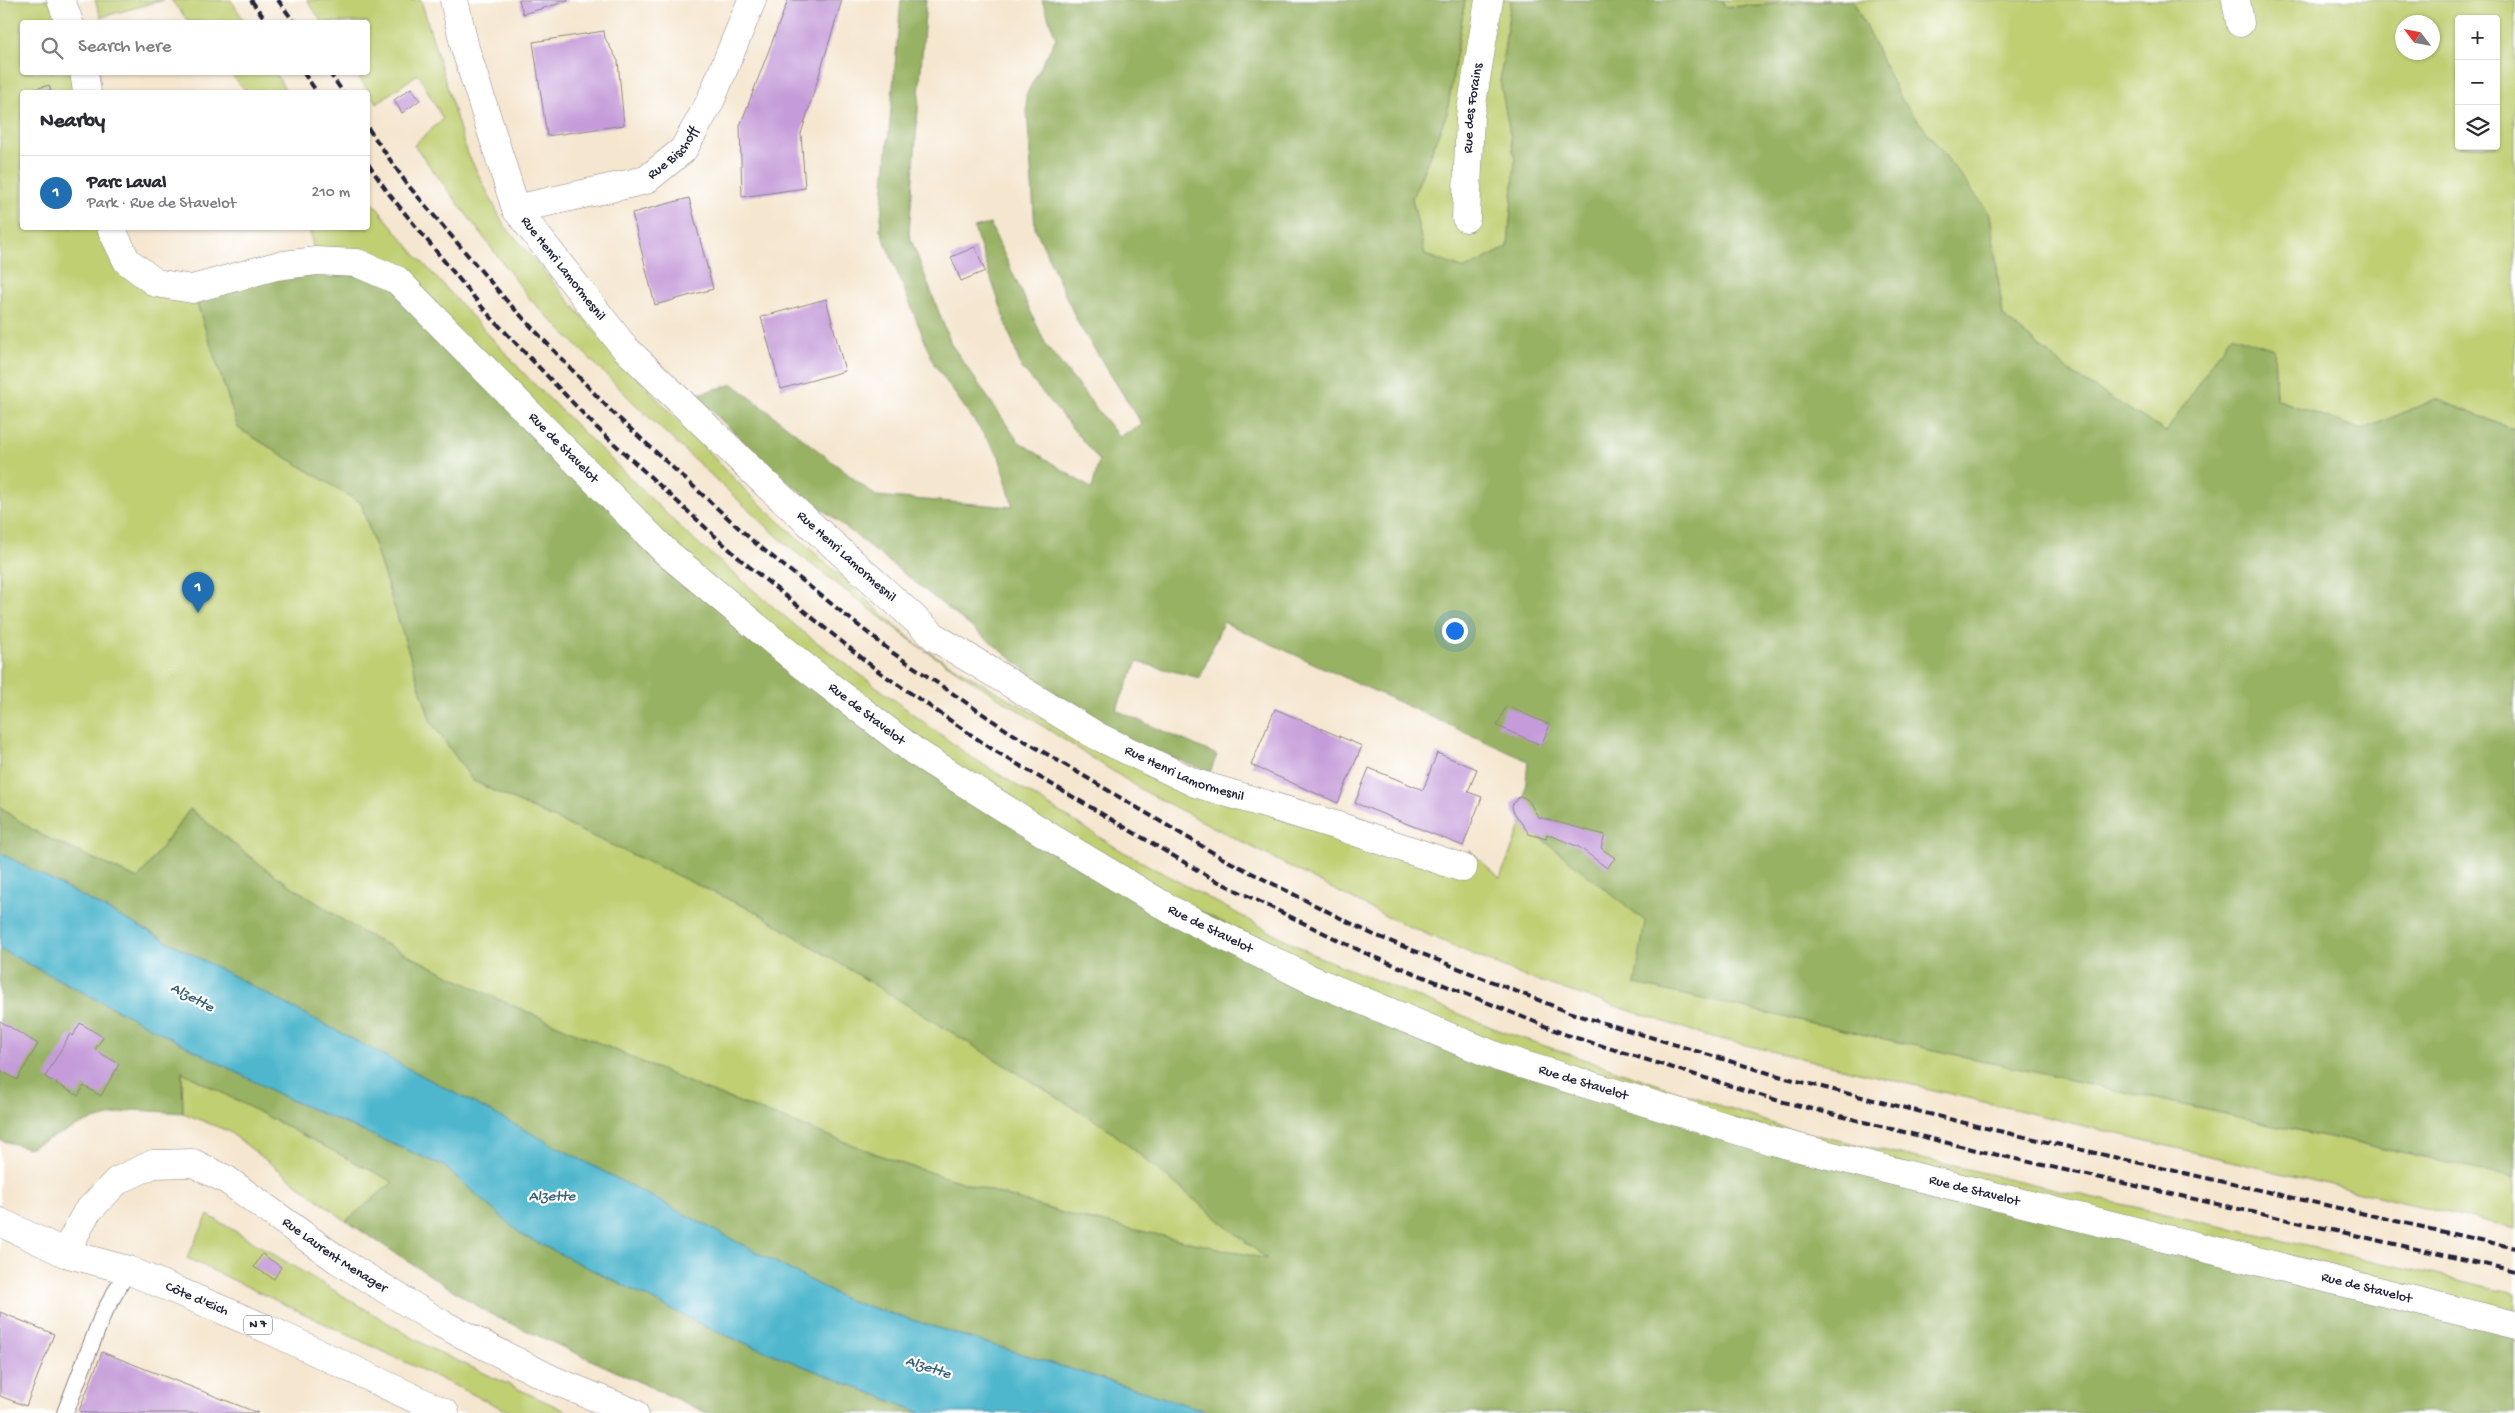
<!DOCTYPE html>
<html lang="en">
<head>
<meta charset="utf-8">
<style>
	:root { --surface:#fff; --page:#f7f7f7; --text:#2b2b33; --muted:#7c7c81; --line:#e1e1e2; --accent:#1f6fb2 }
	body { margin:0; font-family:"Gochi Hand",sans-serif; background:var(--page); color:var(--text) }
	.controls { position:absolute; right:15px; top:15px; display:grid; overflow:hidden; border-radius:5px; box-shadow:0 1px 4px #0004 }
	.controls button { width:45px; height:45px; display:grid; place-items:center; padding:0; border:0; border-bottom:1px solid var(--line); background:var(--surface); color:var(--text); font:25px sans-serif }
	.compass { position:absolute; left:2395px; top:15px; width:45px; height:45px; border-radius:50%; background:var(--surface); box-shadow:0 1px 4px #0004; rotate:302deg }
	.you { position:absolute; left:1454px; top:630px; width:18px; height:18px; margin:-12px; border:4px solid #fff; border-radius:50%; background:#1a73e8; box-shadow:0 0 0 8px #1a73e833 }
	.badge { display:grid; place-items:center; width:32px; height:32px; border-radius:50%; background:var(--accent); color:#fff; font-size:16px; font-weight:700 }
	.pin { position:absolute; translate:-50% -41px; filter:drop-shadow(0 1px 2px #0008) }
	.pin::after { content:''; position:absolute; top:26px; width:18px; height:15px; background:inherit; clip-path:polygon(0 0,100% 0,50% 100%) }
	.list { margin:0; padding:0; list-style:none }
	h2 { display:flex; justify-content:space-between; align-items:center; height:65px; margin:0; padding:0 20px; font-size:21px }
	h2 small { font-size:16px; font-weight:400; color:var(--muted) }
	.list li { display:grid; grid-template-columns:32px 1fr auto; gap:15px; align-items:center; box-sizing:border-box; height:75px; padding:0 20px; border-top:1px solid var(--line) }
	.list b { display:block; font-size:19px; white-space:nowrap }
	.list p { margin:0; font-size:16px; white-space:nowrap; color:var(--muted) }
	.list em { font-size:16px; font-style:normal; color:var(--muted) }
	.icon { flex:none; width:28px; height:28px; fill:none; stroke:currentColor; stroke-width:2; stroke-linecap:round; stroke-linejoin:round }
	.map { position:relative; flex:none; width:2515px; height:1413px; overflow:hidden }
	.search { position:absolute; background:var(--surface); box-shadow:0 1px 4px #0004; left:20px; top:20px; width:350px; height:55px; display:flex; align-items:center; gap:12px; box-sizing:border-box; padding:0 18px; border-radius:5px; color:var(--muted); font-size:19px }
	.panel { position:absolute; background:var(--surface); box-shadow:0 1px 4px #0004; left:20px; top:90px; width:350px; height:140px; border-radius:5px }
	.map>svg:first-child { display:block }
	.green { fill:#c0cf72; stroke:#717856; fill-rule:evenodd }
	.forest { fill:#98b264; stroke:#5d6a50 }
	.water { fill:#4fb7cd; stroke:#386c84 }
	.building { fill:#c59cd9 }
	.lines { fill:none; stroke-linecap:round; stroke-linejoin:round }
	.service-casing { stroke:#8c8485; stroke-width:18 }
	.minor-casing { stroke:#8c8485; stroke-width:29 }
	.secondary-casing { stroke:#8c8485; stroke-width:29 }
	.primary-casing { stroke:#8c8485; stroke-width:29 }
	.service { stroke:#fff; stroke-width:16 }
	.minor { stroke:#fff; stroke-width:28 }
	.secondary { stroke:#fff; stroke-width:28 }
	.primary { stroke:#fff; stroke-width:28 }
	.rail { stroke:#22223b; stroke-width:4; stroke-dasharray:8 4; stroke-linecap:butt }
	.labels { text-anchor:middle; dominant-baseline:central; stroke-width:4.5; stroke-linejoin:round; paint-order:stroke }
	.shield { fill:#fff; stroke:#646476; stroke-width:1 }
	.shield-label { font-size:12px; font-weight:bold; fill:#22223b }
	.street-label { font-size:14px; fill:#22223b; stroke:#fff }
	.water-label { font-size:15px; font-style:italic; fill:#345e75; stroke:#fff }
</style>
</head>
<body>
<div class="map">
<svg width="2515" height="1413" viewBox="0 0 2515 1413">
	<rect width="100%" height="100%" fill="#fff"/>
	<filter id="ink" filterUnits="userSpaceOnUse"><feTurbulence type="fractalNoise" baseFrequency=".02" numOctaves="2"/><feDisplacementMap in="SourceGraphic" scale="10" xChannelSelector="R" yChannelSelector="G"/><feConvolveMatrix kernelMatrix="1 2 1 2 8 2 1 2 1" color-interpolation-filters="sRGB"/></filter>
	<filter id="wash" filterUnits="userSpaceOnUse"><feTurbulence type="fractalNoise" baseFrequency=".0096" numOctaves="4" result="noise"/><feDisplacementMap in="SourceGraphic" scale="20" xChannelSelector="R" yChannelSelector="G"/><feGaussianBlur stdDeviation="1.12" result="paint"/><feColorMatrix in="noise" values="0 0 0 0 0 0 0 0 0 0 0 0 0 0 0 0 0 1.4 0 .05"/><feComposite in="paint" operator="in"/></filter>
	<g filter="url(#wash)">
		<rect width="100%" height="100%" fill="#f5e6cf"/>
		<!-- green -->
		<g class="green">
			<polygon points="0,0 61,0 69,22 22,22 22,72 84,73 87,92 22,92 22,228 111,228 127,261 192,289 238,428 361,503 431,722 473,781 756,912 1107,1128 1268,1260 1069,1215 906,1165 704,1089 491,996 361,932 264,868 190,809 138,879 41,835 0,808"/>
			<polygon points="95,0 164,0 101,17"/>
			<polygon points="171,0 231,0 245,22 189,22"/>
			<polygon points="307,0 421,0 466,150 504,225 618,358 750,495 917,645 1091,747 1463,868 1469,850 1500,878 1522,823 1646,921 1635,984 2515,1178 2515,1229 1708,1036 1523,976 1385,916 1142,790 917,645 789,547 641,410 530,299 414,145 443,119 418,74 377,103 356,73 368,72 368,22 322,22"/>
			<polygon points="1465,0 1511,0 1500,81 1515,160 1508,247 1465,269 1425,255 1412,199 1447,113"/>
			<polygon points="1722,0 1829,0 1725,7"/>
			<path d="M1853 0H2515V430L2436 399 2362 430 2276 399 2274 349 2166 432 2075 376 2003 316 1990 214 1899 96ZM2459 19H2496V146H2459ZM2402 22H2432V52H2402Z"/>
			<polygon points="230,73 275,73 287,92 247,92"/>
			<polygon points="373,203 413,252 530,380 686,533 803,632 968,755 1120,850 1312,954 1501,1031 1785,1128 2515,1293 2515,1325 1772,1141 1308,978 914,751 316,261 309,228 368,228 368,207"/>
			<polygon points="182,1072 393,1182 346,1221 228,1131 183,1113"/>
			<polygon points="208,1215 430,1348 570,1413 512,1413 187,1258"/>
		</g>
		<!-- forest -->
		<g class="forest">
			<polygon points="901,0 926,0 909,234 951,344 1018,441 1092,489 1099,460 1021,367 974,228 990,224 1046,345 1119,437 1142,424 1079,325 1035,228 1026,95 1056,38 1042,0 1465,0 1447,113 1412,199 1425,255 1465,269 1508,247 1515,160 1500,81 1511,0 1722,0 1725,7 1853,0 1899,96 1990,214 2003,316 2075,376 2166,432 2231,335 2274,349 2276,399 2362,430 2436,399 2515,430 2515,1178 1635,984 1645,921 1522,823 1528,761 1223,622 1200,678 1137,662 1116,710 1217,755 1210,772 1103,731 778,474 695,395 733,384 876,496 1013,507 999,456 934,364 880,229"/>
			<polygon points="276,266 397,280 666,552 1055,840 1498,1057 2515,1325 2515,1413 1213,1413 847,1300 0,853 0,808 41,835 138,879 190,809 264,868 361,932 491,996 704,1089 906,1165 1069,1215 1267,1259 1107,1128 756,912 473,781 431,722 361,503 238,428 192,289"/>
			<polygon points="0,949 288,1099 444,1166 522,1235 715,1331 921,1413 707,1413 488,1313 346,1221 393,1182 182,1072 183,1113 134,1110 89,1121 28,1148 0,1140"/>
		</g>
		<!-- water -->
		<polygon class="water" points="0,853 847,1300 1213,1413 921,1413 715,1331 522,1235 444,1166 288,1099 0,949"/>
		<g id="blocks">
			<!-- building -->
			<g class="building">
				<polygon points="519,0 568,0 568,1 523,14"/>
				<polygon points="788,0 842,0 801,134 805,188 742,197 740,126"/>
				<polygon points="604,31 605,38 618,61 624,125 547,136 533,42"/>
				<polygon points="49,85 51,92 32,92 32,90"/>
				<polygon points="411,88 420,100 402,113 394,100"/>
				<polygon points="689,198 713,289 655,305 632,213"/>
				<polygon points="975,247 985,271 961,281 951,257"/>
				<polygon points="826,299 845,371 781,389 761,317"/>
				<polygon points="1506,706 1550,725 1541,745 1497,726"/>
				<polygon points="1275,709 1362,746 1338,803 1251,765"/>
				<polygon points="1437,753 1477,769 1468,792 1482,797 1463,846 1355,803 1369,768 1423,790"/>
				<polygon points="1519,797 1524,797 1529,801 1538,817 1605,835 1601,848 1615,858 1607,868 1579,847 1547,834 1546,839 1529,834 1513,811 1512,805"/>
				<polygon points="0,1021 38,1044 17,1080 0,1070"/>
				<polygon points="80,1023 103,1037 95,1050 119,1064 101,1096 84,1086 78,1096 45,1077 70,1034 73,1036"/>
				<polygon points="262,1254 281,1267 274,1279 254,1267"/>
				<polygon points="0,1312 54,1334 26,1406 0,1396"/>
				<polygon points="102,1352 258,1413 85,1413 79,1411"/>
			</g>
		</g>
	</g>
	<g filter="url(#ink)">
		<use href="#blocks" fill-opacity="0" stroke="#8c8485" stroke-width="1"/>
		<g class="lines">
			<defs>
				<polyline id="service" points="65,1413 103,1314 128,1270"/>
				<g id="minor">
					<polyline points="61,0 69,22"/>
					<path id="s1" d="M454 0 465 48 516 209 625 348 766 484 936 638 1097 736 1195 783 1338 826 1463 868"/>
					<polyline points="2236,0 2240,23"/>
					<polyline points="84,72 87,92"/>
					<path id="s2" d="M516 209 646 180 683 150 710 102 752 0"/>
					<path id="s3" d="M1466 218 1470 116 1489 0"/>
					<path id="s4" d="M111 228 127 261 156 283 192 289 276 266 316 261 357 263 397 280 666 552 800 663 914 751 1055 840 1173 911 1308 978 1498 1057 1772 1141 2515 1325"/>
				</g>
				<g id="secondary">
					<path id="s5" d="M65 1253 86 1213 117 1181 153 1164 193 1163 227 1180 338 1260 442 1324 553 1380 634 1413"/>
				</g>
				<g id="primary">
					<path id="s6" d="M0 1222 65 1253 128 1270 272 1331 445 1413"/>
				</g>
			</defs>
			<!-- service casing -->
			<use href="#service" class="service-casing"/>
			<!-- minor casing -->
			<use href="#minor" class="minor-casing"/>
			<!-- secondary casing -->
			<use href="#secondary" class="secondary-casing"/>
			<!-- primary casing -->
			<use href="#primary" class="primary-casing"/>
			<!-- service -->
			<use href="#service" class="service"/>
			<!-- minor -->
			<use href="#minor" class="minor"/>
			<!-- secondary -->
			<use href="#secondary" class="secondary"/>
			<!-- primary -->
			<use href="#primary" class="primary"/>
			<!-- rail -->
			<g class="rail">
				<polyline points="251,0 267,22"/>
				<polyline points="278,0 294,22"/>
				<polyline points="303,72 317,92"/>
				<polyline points="329,72 343,92"/>
				<polyline points="368,128 407,184 506,300 611,411 754,542 893,653 1008,731 1222,858 1372,934 1571,1013 1782,1077 1981,1127 2515,1248"/>
				<polyline points="368,164 389,194 487,313 596,427 741,560 878,671 995,751 1211,878 1365,953 1567,1035 1776,1100 1976,1150 2515,1271"/>
			</g>
		</g>
	</g>
	<g class="labels">
		<!-- shield labels -->
		<rect class="shield" x="244" y="1315.5" width="28" height="19" rx="4"/>
		<g class="shield-label">
			<text x="258" y="1325">N 7</text>
		</g>
		<!-- street labels -->
		<g class="street-label">
			<text stroke="none"><textPath href="#s3" startOffset="110">Rue des Forains</textPath></text>
			<text stroke="none"><textPath href="#s2" startOffset="172">Rue Bischoff</textPath></text>
			<text stroke="none"><textPath href="#s1" startOffset="294">Rue Henri Lamormesnil</textPath></text>
			<text stroke="none"><textPath href="#s4" startOffset="558">Rue de Stavelot</textPath></text>
			<text stroke="none"><textPath href="#s1" startOffset="699">Rue Henri Lamormesnil</textPath></text>
			<text stroke="none"><textPath href="#s4" startOffset="962">Rue de Stavelot</textPath></text>
			<text stroke="none"><textPath href="#s1" startOffset="1104">Rue Henri Lamormesnil</textPath></text>
			<text stroke="none"><textPath href="#s4" startOffset="1368">Rue de Stavelot</textPath></text>
			<text stroke="none"><textPath href="#s4" startOffset="1772">Rue de Stavelot</textPath></text>
			<text stroke="none"><textPath href="#s4" startOffset="2178">Rue de Stavelot</textPath></text>
			<text stroke="none"><textPath href="#s5" startOffset="339">Rue Laurent Menager</textPath></text>
			<text stroke="none"><textPath href="#s4" startOffset="2582">Rue de Stavelot</textPath></text>
			<text stroke="none"><textPath href="#s6" startOffset="212">Côte d'Eich</textPath></text>
		</g>
		<!-- water labels -->
		<g class="water-label">
			<text transform="translate(192 998) rotate(28)">Alzette</text>
			<text x="552" y="1197">Alzette</text>
			<text transform="translate(928 1368) rotate(18)">Alzette</text>
		</g>
	</g>
</svg>
<div class="controls">
<button>+</button>
<button>−</button>
<button><svg class="icon" aria-label="layers" viewBox="0 0 24 24"><path d="M12 4l9 5-9 5-9-5zM3 14l9 5 9-5"/></svg></button>
</div>
<svg class="compass" viewBox="-18 -18 36 36"><path d="M0-13l5 13h-10z" fill="#e53935"/><path d="M0 13l5-13h-10z" fill="#7c7c81"/></svg>
<div class="you"></div>
<div class="pin badge" style="left:198px;top:613px">1</div>
<div class="search"><svg class="icon" aria-label="search" viewBox="0 0 24 24"><circle cx="10" cy="10" r="6"/><path d="M15 15l6 6"/></svg>Search here</div>
<section class="panel">
<h2>Nearby<small></small></h2>
<ul class="list">
<li><span class="badge">1</span><div><b>Parc Laval</b><p>Park · Rue de Stavelot</p></div><em>210 m</em></li>
</ul>
</section>
</div>
</body>
</html>
